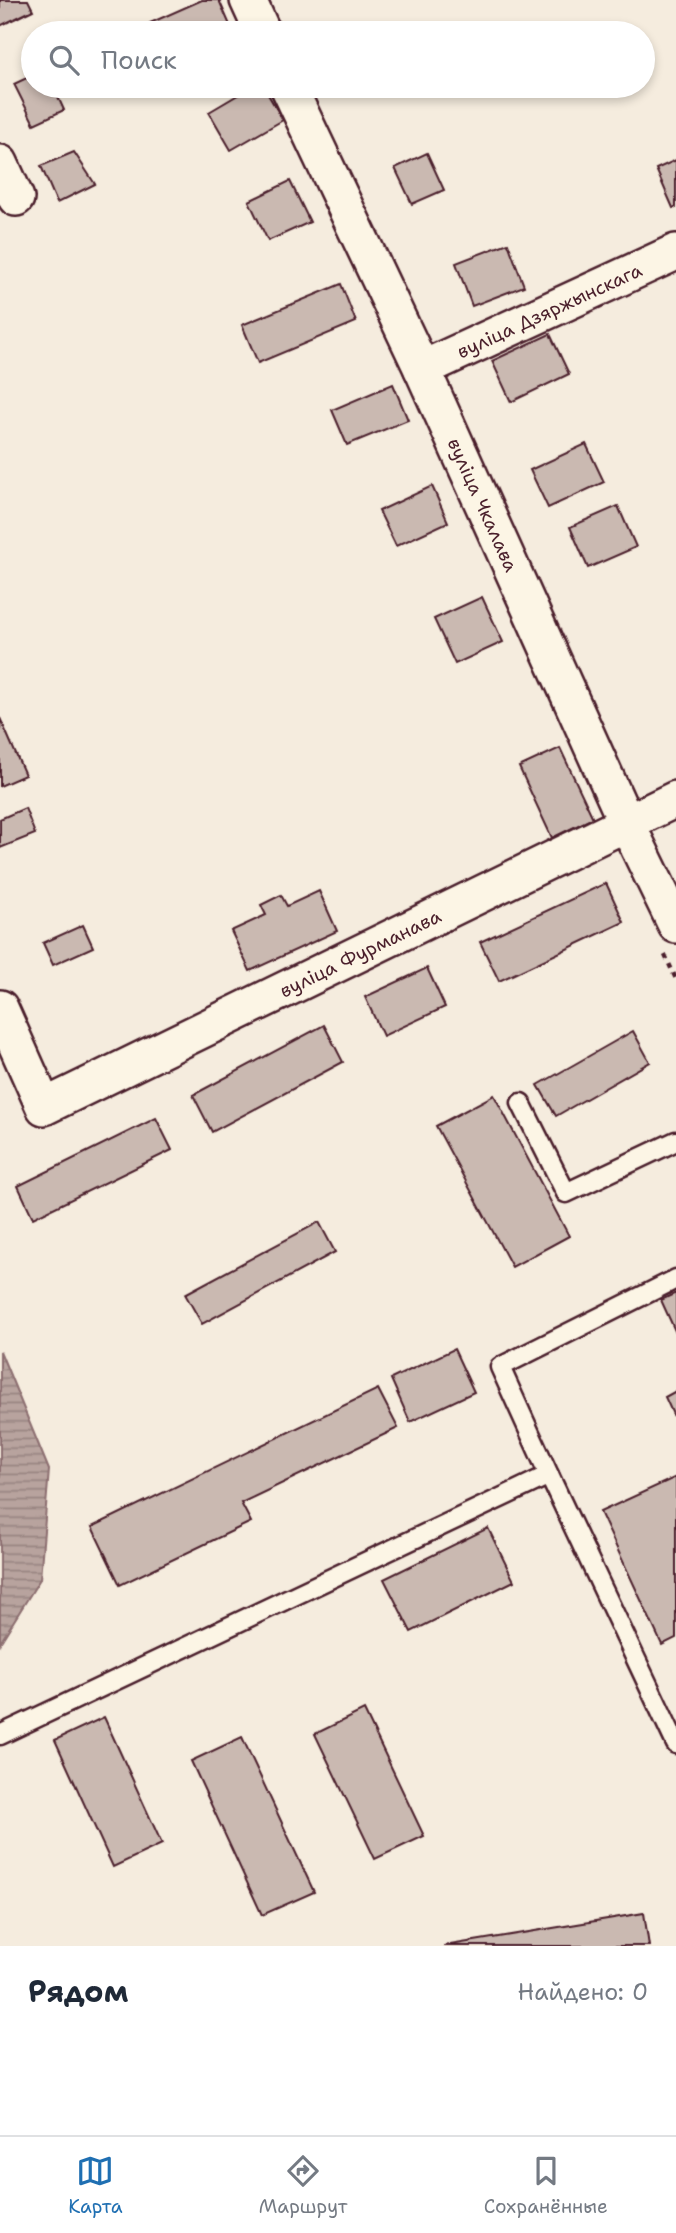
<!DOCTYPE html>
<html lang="ru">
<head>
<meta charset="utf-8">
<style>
	:root { --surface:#fff; --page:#f2f2f3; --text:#1f2937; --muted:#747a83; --line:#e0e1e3; --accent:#1f6fb2 }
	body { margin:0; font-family:"Shantell Sans",sans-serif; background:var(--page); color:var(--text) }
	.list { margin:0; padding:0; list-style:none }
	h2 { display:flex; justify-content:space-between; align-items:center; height:91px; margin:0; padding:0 28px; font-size:30px }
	h2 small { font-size:23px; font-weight:400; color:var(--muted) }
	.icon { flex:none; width:38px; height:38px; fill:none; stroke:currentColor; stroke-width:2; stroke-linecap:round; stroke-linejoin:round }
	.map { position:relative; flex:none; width:676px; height:1946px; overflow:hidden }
	.search { position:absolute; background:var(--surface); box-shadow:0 4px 10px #0003; left:21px; right:21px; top:21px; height:77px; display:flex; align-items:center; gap:18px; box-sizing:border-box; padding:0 24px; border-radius:38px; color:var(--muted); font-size:26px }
	.sheet { height:189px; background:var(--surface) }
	nav { display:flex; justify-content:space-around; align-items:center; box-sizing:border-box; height:98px; border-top:2px solid var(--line); background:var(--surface); font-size:19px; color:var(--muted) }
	nav a { display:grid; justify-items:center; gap:4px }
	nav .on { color:var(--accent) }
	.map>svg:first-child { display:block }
	.water { fill:url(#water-rules); stroke:#8c6e70; stroke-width:2 }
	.building { fill:#cab9b1; stroke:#4a1f2b; stroke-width:2 }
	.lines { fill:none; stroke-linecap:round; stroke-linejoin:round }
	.service-casing { stroke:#4a1f2b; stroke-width:23 }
	.minor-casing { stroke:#4a1f2b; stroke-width:40 }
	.path { stroke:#4a1f2b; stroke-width:4.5; stroke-dasharray:5 5; stroke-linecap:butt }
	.service { stroke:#fcf5e5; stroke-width:18 }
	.minor { stroke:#fcf5e5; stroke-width:35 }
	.labels { text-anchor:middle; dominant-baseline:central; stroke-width:5; stroke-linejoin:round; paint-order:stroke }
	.street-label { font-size:19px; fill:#4a1f2b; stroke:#fcf5e5 }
</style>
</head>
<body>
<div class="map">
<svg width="676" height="1946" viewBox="0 0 676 1946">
	<defs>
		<pattern id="water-rules" width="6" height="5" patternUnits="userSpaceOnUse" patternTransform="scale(1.75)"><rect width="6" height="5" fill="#b8a39e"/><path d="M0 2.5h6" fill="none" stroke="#988481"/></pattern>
	</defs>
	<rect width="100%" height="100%" fill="#f5ecde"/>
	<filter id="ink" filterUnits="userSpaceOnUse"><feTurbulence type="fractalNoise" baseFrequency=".0143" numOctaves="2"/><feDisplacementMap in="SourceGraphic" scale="14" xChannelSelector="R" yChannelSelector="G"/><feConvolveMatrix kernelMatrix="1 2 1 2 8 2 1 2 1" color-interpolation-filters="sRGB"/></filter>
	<g filter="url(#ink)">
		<!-- water -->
		<polygon class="water" points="0,1351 49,1470 40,1579 0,1643"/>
		<!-- building -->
		<g class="building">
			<polygon points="0,0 28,0 33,10 0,26"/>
			<polygon points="202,0 219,0 233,32 154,33 150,23"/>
			<polygon points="33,75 33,86 53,86 64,110 34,124 14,84"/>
			<polygon points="253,86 263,86 283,120 231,150 209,112"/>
			<polygon points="74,152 95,184 57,203 41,166"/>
			<polygon points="427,153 444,190 412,204 395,168"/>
			<polygon points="676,160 676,207 673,208 656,169"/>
			<polygon points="290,181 310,222 268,241 249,201"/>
			<polygon points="508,243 524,286 472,306 456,263"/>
			<polygon points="341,284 356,322 258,363 242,325"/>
			<polygon points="550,334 569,374 511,402 492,361"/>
			<polygon points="393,384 408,420 347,445 332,410"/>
			<polygon points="586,444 604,482 548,508 530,470"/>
			<polygon points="432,486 448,522 396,546 379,511"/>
			<polygon points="618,506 636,547 588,568 570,527"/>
			<polygon points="482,597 503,642 455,664 434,619"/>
			<polygon points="0,718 25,775 0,786"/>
			<polygon points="560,748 593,818 552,838 519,767"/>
			<polygon points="25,808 35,834 0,848 0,819"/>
			<polygon points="606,883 624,922 499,981 480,942"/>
			<polygon points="319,891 337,931 250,971 231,931 266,915 261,905 281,895 287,906"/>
			<polygon points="83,925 93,947 53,965 43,943"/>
			<polygon points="427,968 445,1007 383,1036 365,997"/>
			<polygon points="324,1025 343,1062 212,1132 193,1095"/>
			<polygon points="633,1031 650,1062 556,1116 538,1085"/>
			<polygon points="494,1095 569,1236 512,1267 436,1126"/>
			<polygon points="156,1118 172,1150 33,1218 18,1186"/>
			<polygon points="319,1222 335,1252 202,1324 185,1294"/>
			<polygon points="676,1293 676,1333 661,1300"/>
			<polygon points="454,1349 474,1392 410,1422 391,1379"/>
			<polygon points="378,1389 398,1428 241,1503 251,1522 120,1585 92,1527"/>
			<polygon points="676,1391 676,1421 665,1397"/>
			<polygon points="676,1477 676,1638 662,1645 600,1512"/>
			<polygon points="488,1528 514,1581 411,1632 384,1579"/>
			<polygon points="364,1710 424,1836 375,1859 315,1734"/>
			<polygon points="104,1717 162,1844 113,1867 55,1740"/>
			<polygon points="242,1737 314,1892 262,1915 191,1761"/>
			<polygon points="644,1913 649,1946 444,1946"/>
		</g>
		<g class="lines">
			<defs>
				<g id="service">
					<polyline points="521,1103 566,1193 676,1141"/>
					<polyline points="549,1475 500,1367 676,1279"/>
					<polyline points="0,1735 549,1475 676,1744"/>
				</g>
				<g id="minor">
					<polyline points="248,0 263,33"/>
					<path id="s1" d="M288 86 422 369 626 822 676 925"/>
					<polyline points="0,163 16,198"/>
					<path id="s2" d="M422 369 676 252"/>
					<path id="s3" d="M0 1008 44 1107 676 799"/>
				</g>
			</defs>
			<!-- service casing -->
			<use href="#service" class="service-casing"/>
			<!-- minor casing -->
			<use href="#minor" class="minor-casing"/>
			<!-- path -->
			<polyline class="path" points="665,955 676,979"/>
			<!-- service -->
			<use href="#service" class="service"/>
			<!-- minor -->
			<use href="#minor" class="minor"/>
		</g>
	</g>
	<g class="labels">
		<!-- street labels -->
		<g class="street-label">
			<text stroke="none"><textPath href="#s2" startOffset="140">вуліца Дзяржынскага</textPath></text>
			<text stroke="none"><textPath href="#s1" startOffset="462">вуліца Чкалава</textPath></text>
			<text stroke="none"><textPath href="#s3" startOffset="460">вуліца Фурманава</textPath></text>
		</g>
	</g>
</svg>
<div class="search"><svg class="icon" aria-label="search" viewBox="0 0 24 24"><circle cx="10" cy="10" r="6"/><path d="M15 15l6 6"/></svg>Поиск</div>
</div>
<section class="sheet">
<h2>Рядом<small>Найдено: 0</small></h2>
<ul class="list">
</ul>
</section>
<nav>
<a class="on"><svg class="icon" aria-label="map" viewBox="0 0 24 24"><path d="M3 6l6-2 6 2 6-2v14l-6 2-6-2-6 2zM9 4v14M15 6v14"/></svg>Карта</a>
<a><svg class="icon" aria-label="directions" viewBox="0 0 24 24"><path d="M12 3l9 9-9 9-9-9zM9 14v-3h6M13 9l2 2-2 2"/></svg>Маршрут</a>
<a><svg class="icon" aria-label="saved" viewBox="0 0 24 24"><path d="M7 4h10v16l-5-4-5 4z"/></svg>Сохранённые</a>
</nav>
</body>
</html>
